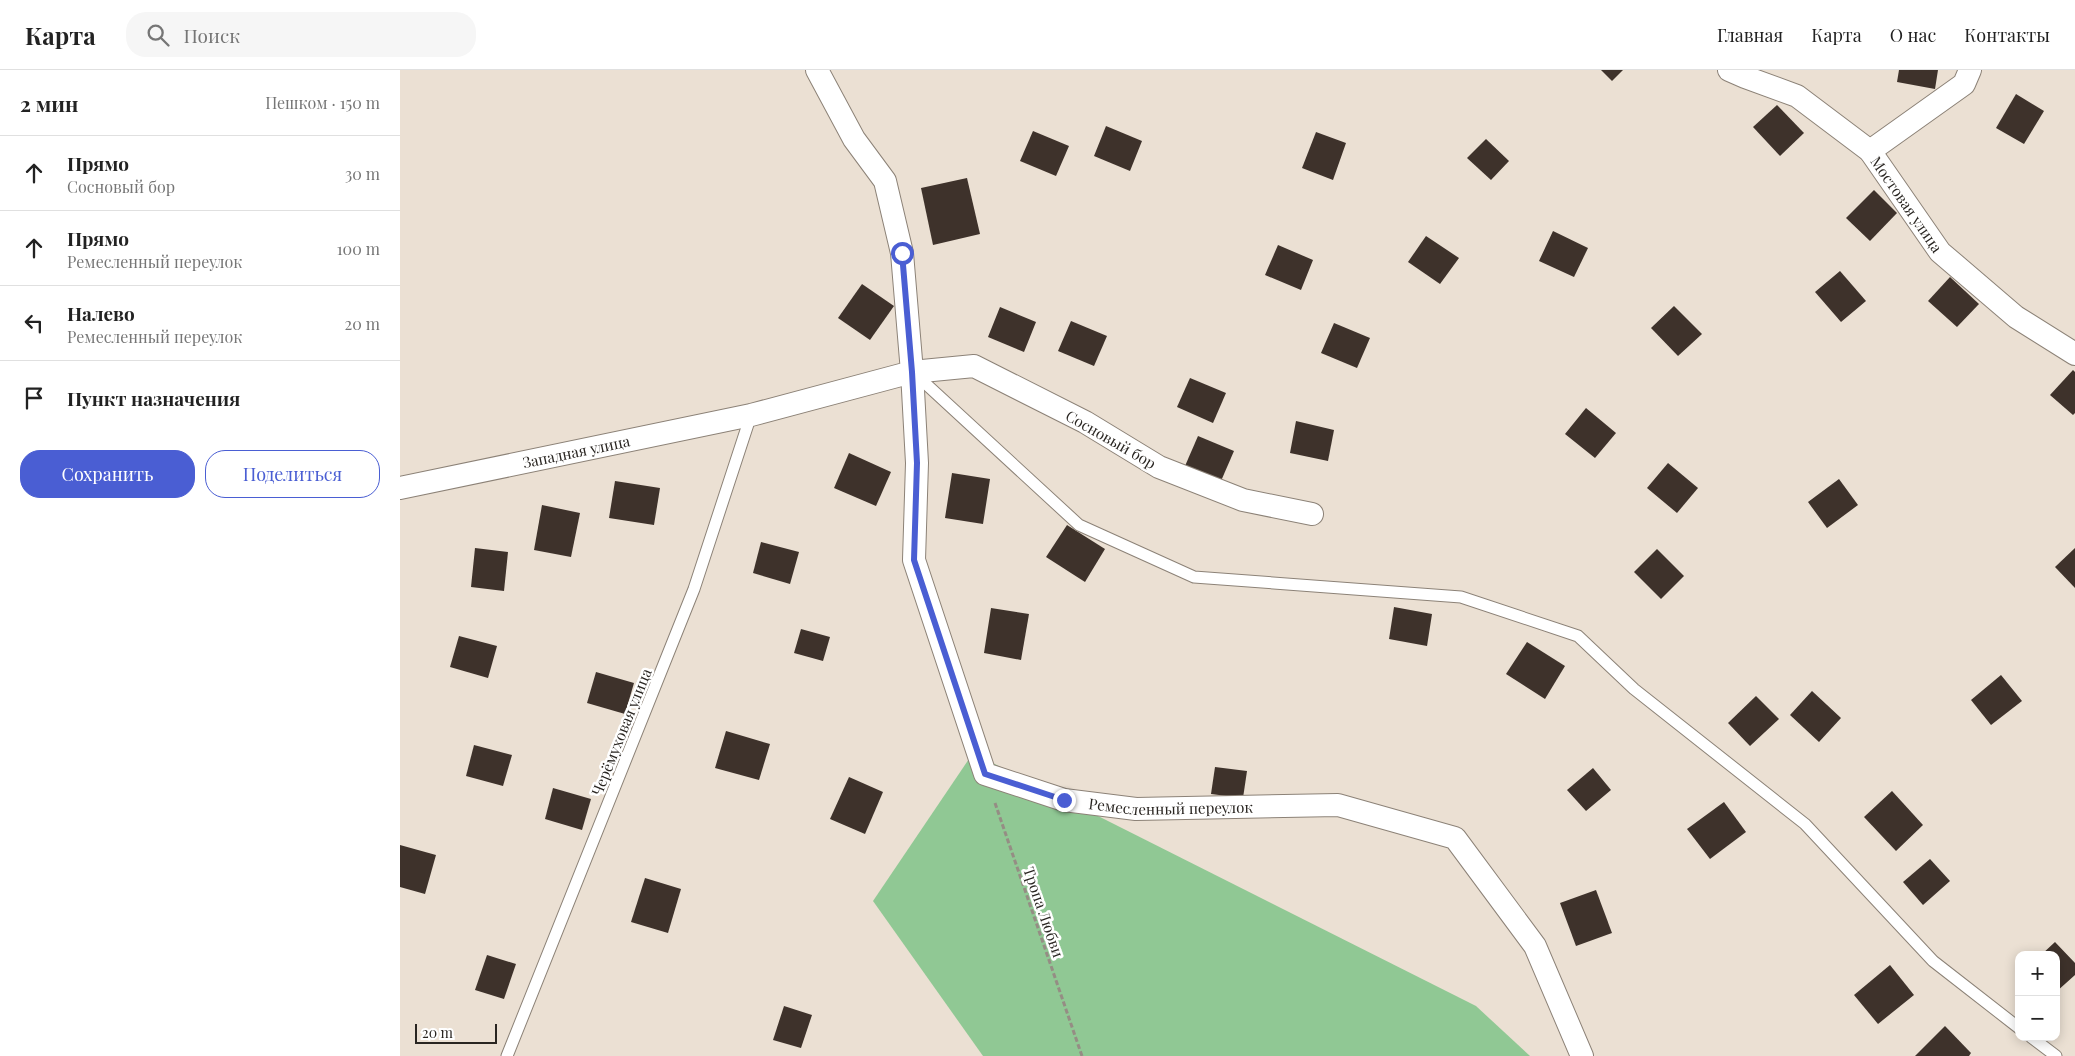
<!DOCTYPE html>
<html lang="ru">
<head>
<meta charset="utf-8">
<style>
	:root { --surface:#fff; --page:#f6f6f6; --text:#222; --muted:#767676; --line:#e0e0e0; --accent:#4a5ed3 }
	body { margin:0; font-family:"Playfair Display",serif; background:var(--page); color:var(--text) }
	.controls { position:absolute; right:15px; bottom:15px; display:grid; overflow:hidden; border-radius:10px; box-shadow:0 2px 12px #0003 }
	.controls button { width:45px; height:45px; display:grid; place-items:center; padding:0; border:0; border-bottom:1px solid var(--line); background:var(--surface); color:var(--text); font:25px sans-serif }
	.scale { position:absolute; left:15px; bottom:12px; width:82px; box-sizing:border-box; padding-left:5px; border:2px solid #292521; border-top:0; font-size:14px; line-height:18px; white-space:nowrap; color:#292521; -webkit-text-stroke:4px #fff; paint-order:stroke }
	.stop { position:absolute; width:15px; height:15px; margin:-11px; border:4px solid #4a5ed3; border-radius:50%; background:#fff }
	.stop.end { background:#4a5ed3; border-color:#fff; box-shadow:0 1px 5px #0008 }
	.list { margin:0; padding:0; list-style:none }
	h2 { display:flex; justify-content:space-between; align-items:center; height:65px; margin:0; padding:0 20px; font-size:21px }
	h2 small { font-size:16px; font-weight:400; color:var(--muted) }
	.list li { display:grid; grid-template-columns:32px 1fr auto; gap:15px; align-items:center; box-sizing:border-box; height:75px; padding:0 20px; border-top:1px solid var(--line) }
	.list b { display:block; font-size:19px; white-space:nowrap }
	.list p { margin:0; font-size:16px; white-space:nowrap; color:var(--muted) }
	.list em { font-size:16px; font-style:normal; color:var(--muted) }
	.actions { display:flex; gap:10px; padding:15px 20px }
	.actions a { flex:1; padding:11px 0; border:1px solid var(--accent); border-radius:20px; text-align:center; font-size:18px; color:var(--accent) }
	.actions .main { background:var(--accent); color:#fff }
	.icon { flex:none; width:28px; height:28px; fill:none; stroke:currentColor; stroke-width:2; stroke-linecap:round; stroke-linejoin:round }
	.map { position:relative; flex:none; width:1675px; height:986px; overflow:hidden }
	header { display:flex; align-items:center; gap:30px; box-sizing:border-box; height:70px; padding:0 25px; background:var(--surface); border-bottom:1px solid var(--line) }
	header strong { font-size:24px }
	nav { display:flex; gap:28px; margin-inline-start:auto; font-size:18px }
	.search { width:350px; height:45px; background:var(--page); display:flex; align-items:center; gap:12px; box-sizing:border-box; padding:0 18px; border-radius:20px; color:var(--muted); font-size:19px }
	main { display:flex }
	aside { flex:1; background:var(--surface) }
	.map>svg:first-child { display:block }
	.green { fill:#90c894 }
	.building { fill:#3e322b }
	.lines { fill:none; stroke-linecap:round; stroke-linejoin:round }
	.service-casing { stroke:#8c8277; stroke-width:13 }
	.minor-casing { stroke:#8c8277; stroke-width:24 }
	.path { stroke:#958d84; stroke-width:3; stroke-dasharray:5 2.5; stroke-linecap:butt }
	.service { stroke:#fff; stroke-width:11 }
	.minor { stroke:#fff; stroke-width:22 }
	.route { stroke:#4a5ed3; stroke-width:6 }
	.labels { text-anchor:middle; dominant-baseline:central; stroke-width:5; stroke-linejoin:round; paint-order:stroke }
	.street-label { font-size:15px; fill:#292521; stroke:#fff }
</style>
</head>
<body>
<header>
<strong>Карта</strong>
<div class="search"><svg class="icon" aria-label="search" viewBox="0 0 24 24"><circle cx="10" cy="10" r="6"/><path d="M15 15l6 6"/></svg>Поиск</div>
<nav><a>Главная</a><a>Карта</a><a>О нас</a><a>Контакты</a></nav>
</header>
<main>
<aside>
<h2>2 мин<small>Пешком · 150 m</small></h2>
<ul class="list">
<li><svg class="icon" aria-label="ahead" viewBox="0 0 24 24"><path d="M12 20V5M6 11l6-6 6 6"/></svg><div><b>Прямо</b><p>Сосновый бор</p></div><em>30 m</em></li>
<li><svg class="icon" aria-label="ahead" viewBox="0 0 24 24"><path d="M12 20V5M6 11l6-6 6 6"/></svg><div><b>Прямо</b><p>Ремесленный переулок</p></div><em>100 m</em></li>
<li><svg class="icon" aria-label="left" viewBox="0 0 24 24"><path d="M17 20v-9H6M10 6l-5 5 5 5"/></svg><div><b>Налево</b><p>Ремесленный переулок</p></div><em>20 m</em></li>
<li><svg class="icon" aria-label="arrive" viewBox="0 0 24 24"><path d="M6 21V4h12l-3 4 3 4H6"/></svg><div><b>Пункт назначения</b></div></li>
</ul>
<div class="actions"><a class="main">Сохранить</a><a>Поделиться</a></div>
</aside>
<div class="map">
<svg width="1675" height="986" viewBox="0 0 1675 986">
	<rect width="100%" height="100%" fill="#ebe0d3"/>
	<!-- green -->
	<polygon class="green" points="573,683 1076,936 1130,986 583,986 473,831"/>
	<!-- building -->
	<g class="building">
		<polygon points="1201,0 1223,0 1212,11"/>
		<polygon points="1499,0 1538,0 1535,19 1497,12"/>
		<polygon points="1616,24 1644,41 1624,74 1596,58"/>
		<polygon points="1377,35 1404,63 1380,86 1353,57"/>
		<polygon points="706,56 742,71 730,101 694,86"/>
		<polygon points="633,61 669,76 656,106 620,91"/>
		<polygon points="916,62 946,73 933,110 902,98"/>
		<polygon points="1086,69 1109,91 1091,110 1067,88"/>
		<polygon points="567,108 580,164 533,175 521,118"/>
		<polygon points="1474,120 1497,143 1470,171 1446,148"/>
		<polygon points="1153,161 1188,178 1174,207 1139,191"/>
		<polygon points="1026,166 1059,188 1040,214 1008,192"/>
		<polygon points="878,175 913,190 901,220 865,205"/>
		<polygon points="1440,201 1466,231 1441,252 1415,222"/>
		<polygon points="1550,207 1579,234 1557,257 1528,231"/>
		<polygon points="462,214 494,236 470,270 438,248"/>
		<polygon points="1274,236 1302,264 1278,286 1251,258"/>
		<polygon points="600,237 636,252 624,282 588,267"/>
		<polygon points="671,251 707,266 694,296 658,281"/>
		<polygon points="934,253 970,268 957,298 921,283"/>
		<polygon points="1673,300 1675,302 1675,343 1673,345 1650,325"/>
		<polygon points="790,308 826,323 813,353 777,337"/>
		<polygon points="1186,338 1216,363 1195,388 1165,364"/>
		<polygon points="896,351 934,360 928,391 890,383"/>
		<polygon points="798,366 834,381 821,411 785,396"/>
		<polygon points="449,383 491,402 476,436 434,418"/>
		<polygon points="1268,393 1298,418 1277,443 1247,418"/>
		<polygon points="552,403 590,409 583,454 545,448"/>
		<polygon points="1439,409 1458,435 1427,458 1408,432"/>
		<polygon points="215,411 260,418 254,455 209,448"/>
		<polygon points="142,435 180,443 171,487 134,480"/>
		<polygon points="667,455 705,479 685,512 646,487"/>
		<polygon points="361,472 399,482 390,514 353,503"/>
		<polygon points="75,478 108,482 104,521 71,517"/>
		<polygon points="1675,478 1675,518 1655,497"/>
		<polygon points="1257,479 1284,506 1261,529 1234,502"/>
		<polygon points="994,537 1032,544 1027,576 989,569"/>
		<polygon points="591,538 629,544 621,590 584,583"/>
		<polygon points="401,559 430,567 423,591 394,583"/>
		<polygon points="59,566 97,576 88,608 50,597"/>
		<polygon points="1127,572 1165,596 1145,629 1106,604"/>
		<polygon points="196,602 234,613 225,644 187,633"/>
		<polygon points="1601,605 1622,631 1591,655 1571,630"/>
		<polygon points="1412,621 1441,648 1419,672 1390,645"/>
		<polygon points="1356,626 1379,649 1350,676 1328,653"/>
		<polygon points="326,661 370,674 359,710 315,698"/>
		<polygon points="74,675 112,685 103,716 66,706"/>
		<polygon points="815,697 847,701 843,728 811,724"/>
		<polygon points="1193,698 1211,720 1186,741 1167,720"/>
		<polygon points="449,707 483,722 465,764 430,749"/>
		<polygon points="153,718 191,729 182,760 145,749"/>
		<polygon points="1492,721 1523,755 1496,781 1464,747"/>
		<polygon points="1324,732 1346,762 1310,789 1287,759"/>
		<polygon points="0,775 36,785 25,824 0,817"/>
		<polygon points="1530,789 1550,811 1523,835 1503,812"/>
		<polygon points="245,808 281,819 268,863 231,852"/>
		<polygon points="1196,820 1212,863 1176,876 1160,833"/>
		<polygon points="1655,872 1675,893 1675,905 1656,922 1656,885 1641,885"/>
		<polygon points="87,885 116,894 104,929 75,920"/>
		<polygon points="1490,895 1514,925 1478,954 1454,925"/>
		<polygon points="384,936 412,945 401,978 373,970"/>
		<polygon points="1545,956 1571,983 1569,986 1515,986"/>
	</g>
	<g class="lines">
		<defs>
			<g id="service">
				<polyline points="514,303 679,455 794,507 1061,527 1178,566 1234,619 1405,754 1533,891 1619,958"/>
				<polyline points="1631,967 1656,986"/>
				<polyline points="107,986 294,519 351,345"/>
			</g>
			<g id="minor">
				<path id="s1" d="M1329 0 1345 7 1397 26 1470 81 1540 182 1616 247 1675 284"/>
				<polyline points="1470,81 1564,14 1570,0"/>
				<path id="s2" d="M0 418 351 345 512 302 502 183 485 111 454 69 417 0"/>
				<path id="s3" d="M912 444 843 430 759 397 685 352 574 296 512 302 517 393 514 490 585 704 664 730 736 739 938 735 1055 768 1135 876 1182 986"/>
			</g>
		</defs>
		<!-- service casing -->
		<use href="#service" class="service-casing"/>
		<!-- minor casing -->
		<use href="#minor" class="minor-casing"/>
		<!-- path -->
		<polyline class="path" points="595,733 682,986"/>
		<!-- service -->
		<use href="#service" class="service"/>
		<!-- minor -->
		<use href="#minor" class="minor"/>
	</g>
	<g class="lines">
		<!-- route -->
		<polyline class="route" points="502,183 512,302 517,393 514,490 585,704 664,730"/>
	</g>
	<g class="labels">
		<!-- street labels -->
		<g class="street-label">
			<text stroke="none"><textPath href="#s1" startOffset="229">Мостовая улица</textPath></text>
			<text transform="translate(711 369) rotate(30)">Сосновый бор</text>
			<text stroke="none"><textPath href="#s2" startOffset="180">Западная улица</textPath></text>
			<text transform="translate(221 662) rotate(-68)">Черёмуховая улица</text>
			<text stroke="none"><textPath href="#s3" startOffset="1038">Ремесленный переулок</textPath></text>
			<text transform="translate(644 842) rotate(71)">Тропа Любви</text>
		</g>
	</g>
</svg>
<div class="controls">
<button>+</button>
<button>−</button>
</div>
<div class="scale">20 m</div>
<div class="stop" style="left:502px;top:183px"></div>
<div class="stop end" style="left:664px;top:730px"></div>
</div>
</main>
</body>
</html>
